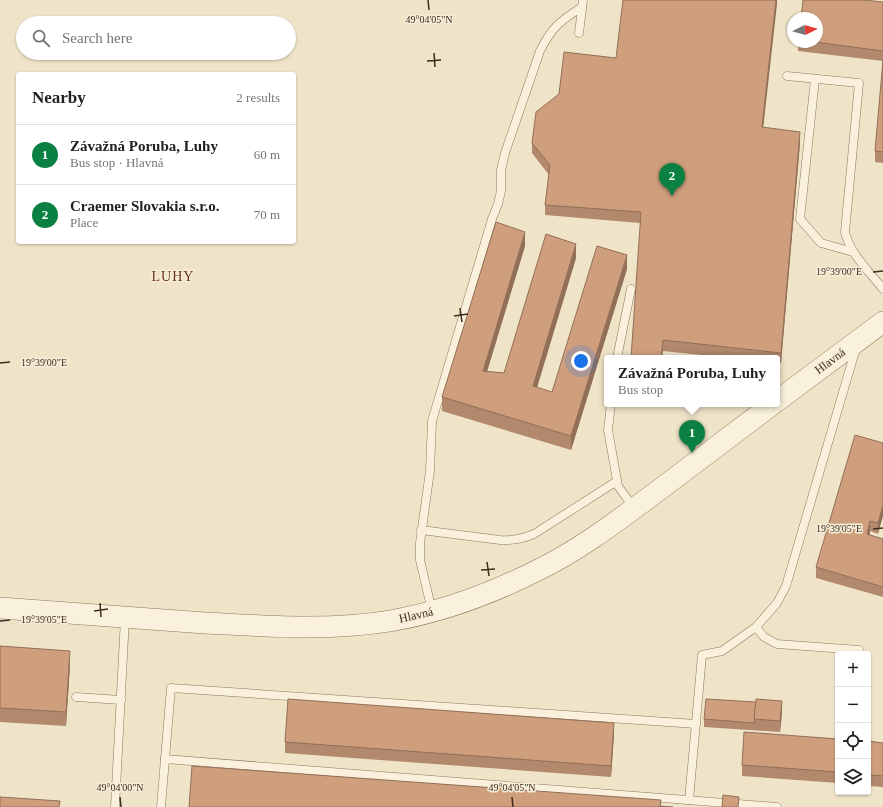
<!DOCTYPE html>
<html lang="en">
<head>
<meta charset="utf-8">
<style>
	:root { --surface:#fff; --page:#f2f2f2; --text:#202124; --muted:#757577; --line:#e0e0e0; --accent:#0b8043 }
	body { margin:0; font-family:"Times New Roman",serif; background:var(--page); color:var(--text) }
	.controls { position:absolute; right:12px; bottom:12px; display:grid; overflow:hidden; border-radius:4px; box-shadow:0 1px 3px #0004 }
	.controls button { width:36px; height:36px; display:grid; place-items:center; padding:0; border:0; border-bottom:1px solid var(--line); background:var(--surface); color:var(--text); font:20px sans-serif }
	.compass { position:absolute; left:787px; top:12px; width:36px; height:36px; border-radius:50%; background:var(--surface); box-shadow:0 1px 3px #0004; rotate:84deg }
	.you { position:absolute; left:581px; top:361px; width:14px; height:14px; margin:-10px; border:3px solid #fff; border-radius:50%; background:#1a73e8; box-shadow:0 0 0 6px #1a73e833 }
	.badge { display:grid; place-items:center; width:26px; height:26px; border-radius:50%; background:var(--accent); color:#fff; font-size:13px; font-weight:700 }
	.pin { position:absolute; translate:-50% -33px; filter:drop-shadow(0 1px 2px #0008) }
	.pin::after { content:''; position:absolute; top:21px; width:14px; height:12px; background:inherit; clip-path:polygon(0 0,100% 0,50% 100%) }
	.popup { position:absolute; left:604px; top:355px; width:176px; height:52px; box-sizing:border-box; display:grid; place-content:center; border-radius:4px; background:var(--surface); filter:drop-shadow(0 1px 3px #0005); font-size:13px; white-space:nowrap; color:var(--muted) }
	.popup b { font-size:15px; color:var(--text) }
	.popup::after { content:''; position:absolute; left:50%; top:100%; margin-left:-8px; border:8px solid transparent; border-top-color:var(--surface) }
	.list { margin:0; padding:0; list-style:none }
	h2 { display:flex; justify-content:space-between; align-items:center; height:52px; margin:0; padding:0 16px; font-size:17px }
	h2 small { font-size:13px; font-weight:400; color:var(--muted) }
	.list li { display:grid; grid-template-columns:26px 1fr auto; gap:12px; align-items:center; box-sizing:border-box; height:60px; padding:0 16px; border-top:1px solid var(--line) }
	.list b { display:block; font-size:15px; white-space:nowrap }
	.list p { margin:0; font-size:13px; white-space:nowrap; color:var(--muted) }
	.list em { font-size:13px; font-style:normal; color:var(--muted) }
	.icon { flex:none; width:22px; height:22px; fill:none; stroke:currentColor; stroke-width:2; stroke-linecap:round; stroke-linejoin:round }
	.map { position:relative; flex:none; width:883px; height:807px; overflow:hidden }
	.search { position:absolute; background:var(--surface); box-shadow:0 1px 3px #0004; left:16px; top:16px; width:280px; height:44px; display:flex; align-items:center; gap:10px; box-sizing:border-box; padding:0 14px; border-radius:22px; color:var(--muted); font-size:15px }
	.panel { position:absolute; background:var(--surface); box-shadow:0 1px 3px #0004; left:16px; top:72px; width:280px; height:172px; border-radius:4px }
	.map>svg:first-child { display:block }
	.lines { fill:none; stroke-linecap:round; stroke-linejoin:round }
	.service-casing { stroke:#8d765c; stroke-width:9 }
	.tertiary-casing { stroke:#8d765c; stroke-width:22 }
	.service { stroke:#faf1dc; stroke-width:8 }
	.tertiary { stroke:#faf1dc; stroke-width:21 }
	.wall { fill:#b2896c }
	.shaded-wall { fill:#916f58 }
	.building { fill:#cf9f7d; stroke:#916f58 }
	.ticks { fill:none; stroke:#3d2e20; stroke-width:1.5 }
	.labels { text-anchor:middle; dominant-baseline:central; stroke-width:3; stroke-linejoin:round; paint-order:stroke }
	.street-label { font-size:12px; fill:#3d2e20; stroke:#f7eed8 }
	.quarter-label { font-size:14px; letter-spacing:1px; fill:#6b2e1e; stroke:#f7eed8 }
	.ticks-label { font-size:10px; text-anchor:middle; fill:#3d2e20; stroke:#f7eed8; stroke-width:3; stroke-linejoin:round; paint-order:stroke }
</style>
</head>
<body>
<div class="map">
<svg width="883" height="807" viewBox="0 0 883 807">
	<rect width="100%" height="100%" fill="#f0e4c8"/>
	<g class="lines">
		<defs>
			<g id="service">
				<polyline points="579,33 583,0"/>
				<path d="M787 76 859 83 845 232C850 254 869 271 883 289"/>
				<polyline points="815,79 800,219 821,243 853,252"/>
				<polyline points="617,358 631,289"/>
				<polyline points="611,404 608,430 618,486 634,508"/>
				<path d="M421 530 500 540C513 541 522 539 534 534L617 481"/>
				<path d="M432 611 420 560V543L430 471 432 421 492 219 498 204 501 191V170L505 153 540 51C552 27 560 21 582 7"/>
				<polyline points="756,627 764,637 777,644 859,650"/>
				<polyline points="76,697 121,700"/>
				<polyline points="165,759 171,688 696,724"/>
				<polyline points="689,800 702,655 722,651 756,627 777,603 786,586 856,348"/>
				<polyline points="115,807 125,618"/>
				<polyline points="161,807 165,759 777,807"/>
			</g>
			<g id="tertiary">
				<polyline points="777,401 883,322"/>
				<path d="M0 608C68 613 137 618 205 623 267 626 329 631 390 621 442 612 493 593 540 569 583 548 621 518 659 490 697 461 735 433 773 404"/>
			</g>
		</defs>
		<!-- service casing -->
		<use href="#service" class="service-casing"/>
		<!-- tertiary casing -->
		<use href="#tertiary" class="tertiary-casing"/>
		<!-- service -->
		<use href="#service" class="service"/>
		<!-- tertiary -->
		<use href="#tertiary" class="tertiary"/>
	</g>
	<!-- wall -->
	<g class="wall">
		<polygon points="777,0 763,127 800,143 781,363 777,363 777,358 731,358 663,351 640,223 545,215 545,205 549,175 532,153 532,143 616,58"/>
		<polygon points="883,2 883,163 875,162 875,151 883,61 798,51 798,42 817,42"/>
		<polygon points="525,246 487,371 504,373 576,258 537,388 552,392 627,269 571,450 442,411 442,397"/>
		<polygon points="883,443 878,534 870,531 870,535 883,539 883,597 816,578 816,567"/>
		<polygon points="0,646 70,665 66,726 0,722"/>
		<polygon points="782,712 780,732 704,727 704,719"/>
		<polygon points="614,734 611,777 285,753 285,742"/>
		<polygon points="838,739 838,783 742,776 742,765"/>
		<polygon points="868,741 883,743 883,787 868,786"/>
	</g>
	<!-- shaded-wall -->
	<g class="shaded-wall">
		<polygon points="776,0 777,0 777,4 762,138 762,127"/>
		<polygon points="800,132 800,143 781,363 781,353"/>
		<polygon points="525,232 525,246 483,385 483,371"/>
		<polygon points="576,244 576,258 533,400 533,386"/>
		<polygon points="627,255 627,269 571,450 571,436"/>
		<polygon points="663,340 663,351 662,358 661,358"/>
		<polygon points="883,505 883,516 878,534 878,523"/>
		<polygon points="870,521 870,531 867,544 867,534"/>
		<polygon points="70,651 70,665 66,726 66,712"/>
		<polygon points="782,701 782,712 780,732 780,721"/>
		<polygon points="614,723 614,734 611,777 611,766"/>
	</g>
	<!-- building -->
	<g class="building">
		<polygon points="623,0 776,0 762,127 800,132 781,353 663,340 661,358 631,358 641,212 545,205 550,165 532,143 536,112 559,94 564,52 616,58"/>
		<polygon points="803,0 864,0 883,2 883,51 815,42 817,42 817,18 801,18"/>
		<polygon points="883,60 883,152 875,151"/>
		<polygon points="496,222 525,232 483,371 504,373 546,234 576,244 533,386 552,392 597,246 627,255 571,436 442,397"/>
		<polygon points="855,435 883,443 883,505 878,523 870,521 867,534 883,539 883,587 816,567"/>
		<polygon points="0,646 70,651 66,712 0,708"/>
		<polygon points="288,699 614,723 611,766 285,742"/>
		<polygon points="706,699 756,702 754,723 704,719"/>
		<polygon points="756,699 782,701 780,721 754,719"/>
		<polygon points="744,732 838,739 838,772 742,765"/>
		<polygon points="868,741 883,743 883,776 868,775"/>
		<polygon points="192,766 661,800 660,806 660,807 189,807"/>
		<polygon points="723,795 739,797 738,807 722,807"/>
		<polygon points="0,797 60,801 59,807 0,807"/>
		<polygon points="660,806 673,807 660,807"/>
	</g>
	<!-- ticks -->
	<path class="ticks" d="M428 0 429 10M434 53 435 67M427 61 441 60M873 272 883 271M460 308 462 322M454 316 468 314M0 363 10 362M873 529 883 528M487 562 489 576M481 570 495 569M100 603 101 617M94 611 108 609M0 621 10 620M120 797 121 807M512 797 513 807"/>
	<g class="labels">
		<!-- street labels -->
		<g class="street-label">
			<text transform="translate(830 361) rotate(-37)">Hlavná</text>
			<text transform="translate(416 615) rotate(-13)">Hlavná</text>
		</g>
		<!-- quarter labels -->
		<g class="quarter-label">
			<text x="173" y="276">LUHY</text>
		</g>
	</g>
	<g class="ticks-label">
		<text x="429" y="23">49°04'05"N</text>
		<text x="839" y="275">19°39'00"E</text>
		<text x="44" y="366">19°39'00"E</text>
		<text x="839" y="532">19°39'05"E</text>
		<text x="44" y="623">19°39'05"E</text>
		<text x="120" y="791">49°04'00"N</text>
		<text x="512" y="791">49°04'05"N</text>
	</g>
</svg>
<div class="controls">
<button>+</button>
<button>−</button>
<button><svg class="icon" aria-label="locate" viewBox="0 0 24 24"><circle cx="12" cy="12" r="6"/><path d="M12 2v4M12 18v4M2 12h4M18 12h4"/></svg></button>
<button><svg class="icon" aria-label="layers" viewBox="0 0 24 24"><path d="M12 4l9 5-9 5-9-5zM3 14l9 5 9-5"/></svg></button>
</div>
<svg class="compass" viewBox="-18 -18 36 36"><path d="M0-13l5 13h-10z" fill="#e53935"/><path d="M0 13l5-13h-10z" fill="#757577"/></svg>
<div class="you"></div>
<div class="pin badge" style="left:692px;top:453px">1</div>
<div class="popup"><b>Závažná Poruba, Luhy</b>Bus stop</div>
<div class="pin badge" style="left:672px;top:196px">2</div>
<div class="search"><svg class="icon" aria-label="search" viewBox="0 0 24 24"><circle cx="10" cy="10" r="6"/><path d="M15 15l6 6"/></svg>Search here</div>
<section class="panel">
<h2>Nearby<small>2 results</small></h2>
<ul class="list">
<li><span class="badge">1</span><div><b>Závažná Poruba, Luhy</b><p>Bus stop · Hlavná</p></div><em>60 m</em></li>
<li><span class="badge">2</span><div><b>Craemer Slovakia s.r.o.</b><p>Place</p></div><em>70 m</em></li>
</ul>
</section>
</div>
</body>
</html>
